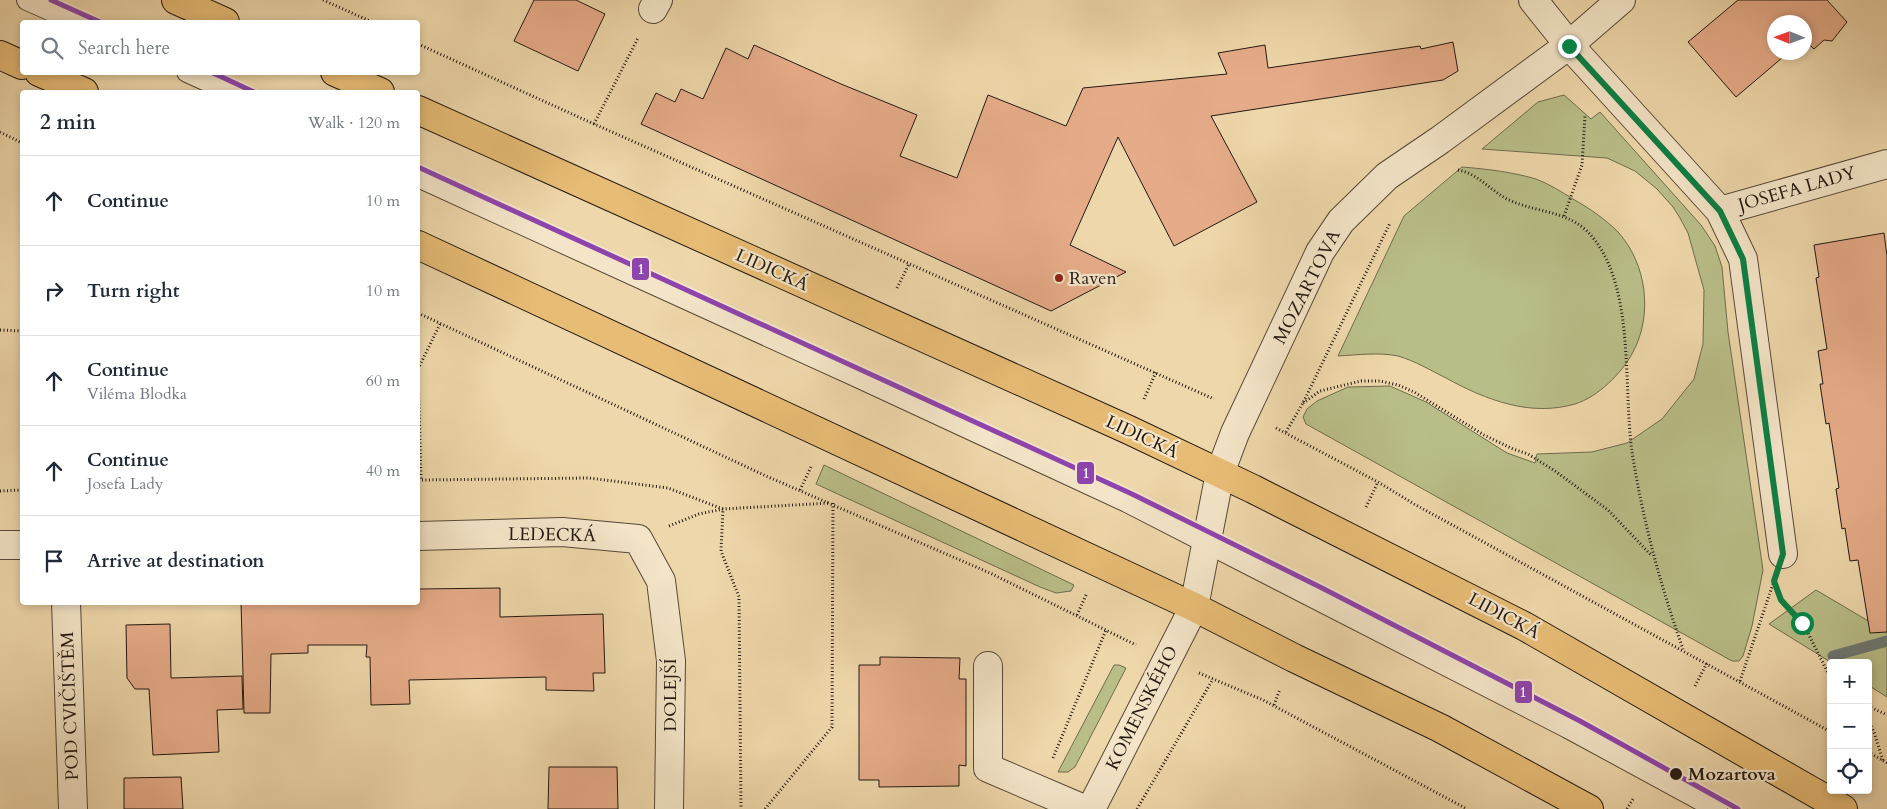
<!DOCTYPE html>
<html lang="en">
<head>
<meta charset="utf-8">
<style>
	:root { --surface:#fff; --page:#f6f6f7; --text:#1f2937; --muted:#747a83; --line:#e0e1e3 }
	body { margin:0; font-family:Cardo,serif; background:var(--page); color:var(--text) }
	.controls { position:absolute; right:15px; bottom:15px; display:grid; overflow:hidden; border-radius:5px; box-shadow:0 2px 8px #0003 }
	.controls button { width:45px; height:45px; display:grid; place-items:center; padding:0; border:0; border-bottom:1px solid var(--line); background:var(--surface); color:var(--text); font:25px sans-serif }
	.compass { position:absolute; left:1767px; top:15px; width:45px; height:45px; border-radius:50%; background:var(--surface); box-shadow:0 2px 8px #0003; rotate:271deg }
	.stop { position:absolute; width:15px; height:15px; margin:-11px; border:4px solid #0b8043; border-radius:50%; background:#fff }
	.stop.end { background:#0b8043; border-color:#fff; box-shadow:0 1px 5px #0008 }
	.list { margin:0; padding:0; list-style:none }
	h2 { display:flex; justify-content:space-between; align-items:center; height:65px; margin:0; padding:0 20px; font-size:21px }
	h2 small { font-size:16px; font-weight:400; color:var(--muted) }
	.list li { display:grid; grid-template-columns:32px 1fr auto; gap:15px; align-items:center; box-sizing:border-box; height:90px; padding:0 20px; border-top:1px solid var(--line) }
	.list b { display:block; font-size:19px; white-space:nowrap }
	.list p { margin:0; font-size:16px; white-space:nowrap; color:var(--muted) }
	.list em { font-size:16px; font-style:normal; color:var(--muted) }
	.icon { flex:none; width:28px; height:28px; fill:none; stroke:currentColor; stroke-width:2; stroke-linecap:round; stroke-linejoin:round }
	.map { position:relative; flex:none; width:1887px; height:809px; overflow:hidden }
	.search { position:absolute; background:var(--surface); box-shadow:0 2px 8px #0003; left:20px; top:20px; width:400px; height:55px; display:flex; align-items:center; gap:12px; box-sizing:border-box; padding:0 18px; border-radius:5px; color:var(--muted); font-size:19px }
	.panel { position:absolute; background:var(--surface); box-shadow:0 2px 8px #0003; left:20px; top:90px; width:400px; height:515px; border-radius:5px }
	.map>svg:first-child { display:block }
	.green { fill:#b9be88; stroke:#6e6c4c }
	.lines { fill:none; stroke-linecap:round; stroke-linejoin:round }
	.stream { stroke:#6d7873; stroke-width:11 }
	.building { fill:#e6ac89; stroke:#231911 }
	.service-casing { stroke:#564837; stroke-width:22 }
	.minor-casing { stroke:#564837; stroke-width:30 }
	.primary-casing { stroke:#231911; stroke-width:30 }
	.path { stroke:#231911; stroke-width:3; stroke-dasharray:1 2.5; stroke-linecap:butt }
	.service { stroke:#f4e5c8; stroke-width:20 }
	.minor { stroke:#f4e5c8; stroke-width:28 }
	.primary { stroke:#e7bc75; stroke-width:28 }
	.tram-1-casing { stroke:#f4e5c8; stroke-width:9 }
	.tram-1 { stroke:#8e44ad; stroke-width:5 }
	.route { stroke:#0b8043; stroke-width:6 }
	.poi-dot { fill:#8f2418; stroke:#f4e5c8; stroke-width:2 }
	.stop-dot { fill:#231911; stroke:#f4e5c8; stroke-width:2 }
	.labels { text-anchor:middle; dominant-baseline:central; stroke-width:4.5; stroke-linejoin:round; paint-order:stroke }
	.street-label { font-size:18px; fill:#231911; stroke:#f4e5c8 }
	.poi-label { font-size:18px; fill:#231911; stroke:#f4e5c8; text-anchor:start }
	.stop-label { font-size:18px; font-weight:bold; fill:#231911; stroke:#f4e5c8; text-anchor:start }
	.line-badge { stroke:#f4e5c8; stroke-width:2 }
	.badge-label { font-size:14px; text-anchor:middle; font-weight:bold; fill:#fff }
</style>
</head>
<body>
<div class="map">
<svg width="1887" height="809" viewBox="0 0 1887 809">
	<rect width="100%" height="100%" fill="#eed7aa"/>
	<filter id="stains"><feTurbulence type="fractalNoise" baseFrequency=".004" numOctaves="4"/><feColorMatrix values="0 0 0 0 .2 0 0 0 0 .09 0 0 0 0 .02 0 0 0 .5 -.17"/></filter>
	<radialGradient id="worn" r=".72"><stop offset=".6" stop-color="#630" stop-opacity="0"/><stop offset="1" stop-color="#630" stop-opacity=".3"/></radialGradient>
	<!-- green -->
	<g class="green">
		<polygon points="1564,95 1591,119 1600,112 1701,225 1715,246 1722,267 1728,332 1763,570 1752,626 1743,656 1739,661 1732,661 1306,424 1303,417 1307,409 1317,401 1348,387 1390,386 1426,402 1507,453 1535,463 1537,454 1592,452 1627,443 1662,419 1694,379 1703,344 1704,290 1688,233 1680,218 1673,207 1657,189 1635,171 1607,158 1482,149 1538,102"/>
		<path d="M1462 167C1487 169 1512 172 1536 179 1549 184 1562 192 1573 199 1589 208 1605 219 1618 232 1647 264 1653 315 1633 352 1622 373 1598 397 1575 404 1530 417 1486 400 1446 378 1430 370 1415 361 1398 356 1379 352 1357 355 1338 356L1404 216Z"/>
		<polygon points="824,465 1074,585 1071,591 1056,593 1040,587 816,484"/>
		<polygon points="1816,590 1887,632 1887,697 1868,685 1868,663 1832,663 1769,624"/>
		<polygon points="1114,665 1119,665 1126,668 1075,767 1068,772 1058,772"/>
	</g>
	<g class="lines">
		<!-- stream -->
		<polyline class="stream" points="1833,656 1887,641"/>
	</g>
	<!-- building -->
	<g class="building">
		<polygon points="534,0 576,0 605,14 578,71 514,41"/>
		<polygon points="1738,0 1827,0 1847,22 1832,41 1824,40 1814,49 1804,40 1804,22 1774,22 1774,52 1789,52 1736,97 1688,42"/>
		<polygon points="1453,42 1458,71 1443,80 1211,116 1257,202 1174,246 1118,137 1070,245 1126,272 1051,311 641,124 656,93 675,102 681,89 703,99 726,48 748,59 754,45 841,84 917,115 900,156 957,178 988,95 1066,126 1083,88 1227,74 1218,53 1265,45 1268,68 1420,46 1421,49"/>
		<polygon points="1884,233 1887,256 1887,632 1870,633 1858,560 1850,561 1845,528 1842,529 1836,489 1839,488 1829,423 1826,424 1820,384 1823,384 1818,351 1827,349 1816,278 1819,277 1814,245"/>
		<polygon points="500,588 500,617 603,614 605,673 593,673 594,691 546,690 546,677 409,680 410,704 371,705 370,657 366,657 367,645 308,645 308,653 271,654 270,713 244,713 241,602 418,602 418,589"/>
		<polygon points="170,624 171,678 242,676 243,709 217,710 219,752 153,755 149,689 135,689 127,678 126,625"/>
		<polygon points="880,657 960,658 959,679 966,679 966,766 959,765 959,786 879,787 879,780 859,780 859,665 880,665"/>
		<polygon points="549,767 617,767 618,809 548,809"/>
		<polygon points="181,777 183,809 124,809 124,778"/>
	</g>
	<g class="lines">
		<defs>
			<g id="service">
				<polyline points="27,0 77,22"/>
				<polyline points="187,72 231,92"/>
				<polyline points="418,177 855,376 1127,502 1568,728 1717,809"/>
			</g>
			<g id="minor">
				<polyline points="1533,0 1569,45 1720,211 1743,259 1783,554"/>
				<polyline points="653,9 658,0"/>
				<polyline points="1720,211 1887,164"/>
				<polyline points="418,536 562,532 638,539 661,581 671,661 669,809"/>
				<polyline points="0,545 22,545"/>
				<polyline points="66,602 73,809"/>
				<polyline points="988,666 988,768 1084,809"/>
				<polyline points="1091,809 1194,607 1220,473 1235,433 1320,252 1341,221 1387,176 1440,140 1569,45 1621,0"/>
			</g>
			<g id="primary">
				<polyline points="176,0 225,22"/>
				<polyline points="0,55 22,65"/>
				<polyline points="39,72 84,92"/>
				<polyline points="335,72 380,92"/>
				<polyline points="418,110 1129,430 1253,489 1524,626 1843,809"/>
				<polyline points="418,245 1194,607 1294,658 1440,728 1589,809"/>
			</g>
		</defs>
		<!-- service casing -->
		<use href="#service" class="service-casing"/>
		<!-- minor casing -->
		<use href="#minor" class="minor-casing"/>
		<!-- primary casing -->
		<use href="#primary" class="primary-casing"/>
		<!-- path -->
		<g class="path">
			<polyline points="323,0 372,22"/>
			<polyline points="418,44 594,124 1214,399"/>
			<polyline points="594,124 638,38"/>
			<polyline points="0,132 22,143"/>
			<path d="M1458 170C1477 173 1490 190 1507 199 1537 214 1571 209 1594 239 1635 291 1623 388 1632 452 1643 521 1660 584 1683 649"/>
			<polyline points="1564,216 1582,165 1585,115"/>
			<polyline points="897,288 909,264"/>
			<polyline points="418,313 766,476 990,573 1136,645"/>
			<polyline points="0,330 22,331"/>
			<polyline points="418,369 421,480 589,478 668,488 723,509 721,551 739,597 741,809"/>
			<polyline points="418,369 440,324"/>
			<polyline points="1144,399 1156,372"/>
			<polyline points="1303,403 1320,391 1361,381 1380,381 1398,385 1414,392 1484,435 1513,449 1528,454 1555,471 1608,510 1652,556"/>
			<polyline points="1276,428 1378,482 1414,504 1831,732"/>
			<polyline points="1286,432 1303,403 1390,223"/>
			<polyline points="800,490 811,467"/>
			<polyline points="0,491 22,490"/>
			<polyline points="1366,507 1378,482"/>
			<polyline points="669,526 699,514 723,509 830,503"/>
			<polyline points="1777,588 1781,600 1803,623 1831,679"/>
			<polyline points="1077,615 1087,593"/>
			<polyline points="1199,673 1263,700 1467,809"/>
			<polyline points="1740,681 1773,584"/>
			<polyline points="1695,686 1707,663"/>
			<polyline points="1274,705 1280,689"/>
			<polyline points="1868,706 1887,715"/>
			<polyline points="1868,720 1874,732 1883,761"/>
			<polyline points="1868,752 1887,763"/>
			<polyline points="1053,758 1106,630"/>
			<polyline points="765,809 832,727 833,503"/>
			<polyline points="1137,809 1213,679"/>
			<polyline points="1627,809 1633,799"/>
		</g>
		<!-- service -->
		<use href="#service" class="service"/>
		<!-- minor -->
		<use href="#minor" class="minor"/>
		<!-- primary -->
		<use href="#primary" class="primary"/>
		<defs>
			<g id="tram-1">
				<polyline points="51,0 100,22"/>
				<polyline points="211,72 254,92"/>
				<polyline points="418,167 1132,494 1322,588 1580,721 1738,809"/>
			</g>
		</defs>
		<!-- tram-1 casing -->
		<use href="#tram-1" class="tram-1-casing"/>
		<!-- tram-1 -->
		<use href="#tram-1" class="tram-1"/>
	</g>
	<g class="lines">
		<!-- route -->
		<polyline class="route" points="1569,46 1720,211 1743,259 1783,554 1774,581 1781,600 1802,623"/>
	</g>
	<!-- markers -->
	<circle class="poi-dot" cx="1059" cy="278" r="5"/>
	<circle class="stop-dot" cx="1676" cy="774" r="7"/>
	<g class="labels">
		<!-- street labels -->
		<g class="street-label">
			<text transform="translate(1797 189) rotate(-16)">JOSEFA LADY</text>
			<text transform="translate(772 270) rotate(24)">LIDICKÁ</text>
			<text transform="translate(1307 287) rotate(-63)">MOZARTOVA</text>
			<text transform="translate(1142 437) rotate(25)">LIDICKÁ</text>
			<text transform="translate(552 535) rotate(1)">LEDECKÁ</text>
			<text transform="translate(1504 616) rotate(28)">LIDICKÁ</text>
			<text transform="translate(670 695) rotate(-90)">DOLEJŠÍ</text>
			<text transform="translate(70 706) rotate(-92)">POD CVIČIŠTĚM</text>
			<text transform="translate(1142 708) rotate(-63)">KOMENSKÉHO</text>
		</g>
		<!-- poi labels -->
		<g class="poi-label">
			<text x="1069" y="278">Raven</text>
		</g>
		<!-- stop labels -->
		<g class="stop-label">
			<text x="1688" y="774">Mozartova</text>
		</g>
	</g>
	<g class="line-badge">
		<rect x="631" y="257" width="19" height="24" rx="5" fill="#8e44ad"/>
		<rect x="1076" y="461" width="19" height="24" rx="5" fill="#8e44ad"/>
		<rect x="1514" y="680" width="19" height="24" rx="5" fill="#8e44ad"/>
	</g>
	<g class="badge-label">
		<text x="641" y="274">1</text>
		<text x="1086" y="478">1</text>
		<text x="1523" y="697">1</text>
	</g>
	<rect width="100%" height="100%" filter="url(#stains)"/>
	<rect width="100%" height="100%" fill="url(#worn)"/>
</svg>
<div class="controls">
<button>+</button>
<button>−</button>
<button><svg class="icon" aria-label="locate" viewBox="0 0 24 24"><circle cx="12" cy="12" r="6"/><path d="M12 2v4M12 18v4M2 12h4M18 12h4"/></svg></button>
</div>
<svg class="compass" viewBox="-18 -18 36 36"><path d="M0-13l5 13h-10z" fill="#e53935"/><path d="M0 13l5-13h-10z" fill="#747a83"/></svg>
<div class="stop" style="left:1802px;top:623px"></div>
<div class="stop end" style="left:1569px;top:46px"></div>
<div class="search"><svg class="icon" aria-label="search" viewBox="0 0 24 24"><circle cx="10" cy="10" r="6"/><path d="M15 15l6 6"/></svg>Search here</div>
<section class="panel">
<h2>2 min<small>Walk · 120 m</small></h2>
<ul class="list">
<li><svg class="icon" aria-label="ahead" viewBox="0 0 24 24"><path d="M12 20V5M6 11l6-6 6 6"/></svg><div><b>Continue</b></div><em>10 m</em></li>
<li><svg class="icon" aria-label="right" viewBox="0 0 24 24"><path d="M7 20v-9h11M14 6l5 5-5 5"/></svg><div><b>Turn right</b></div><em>10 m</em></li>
<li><svg class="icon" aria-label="ahead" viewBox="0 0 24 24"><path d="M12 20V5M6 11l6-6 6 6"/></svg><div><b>Continue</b><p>Viléma Blodka</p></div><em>60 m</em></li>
<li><svg class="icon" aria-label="ahead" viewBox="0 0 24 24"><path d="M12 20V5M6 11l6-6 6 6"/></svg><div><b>Continue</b><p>Josefa Lady</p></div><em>40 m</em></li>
<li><svg class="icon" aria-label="arrive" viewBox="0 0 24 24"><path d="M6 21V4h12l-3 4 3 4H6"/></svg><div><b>Arrive at destination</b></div></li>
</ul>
</section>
</div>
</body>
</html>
